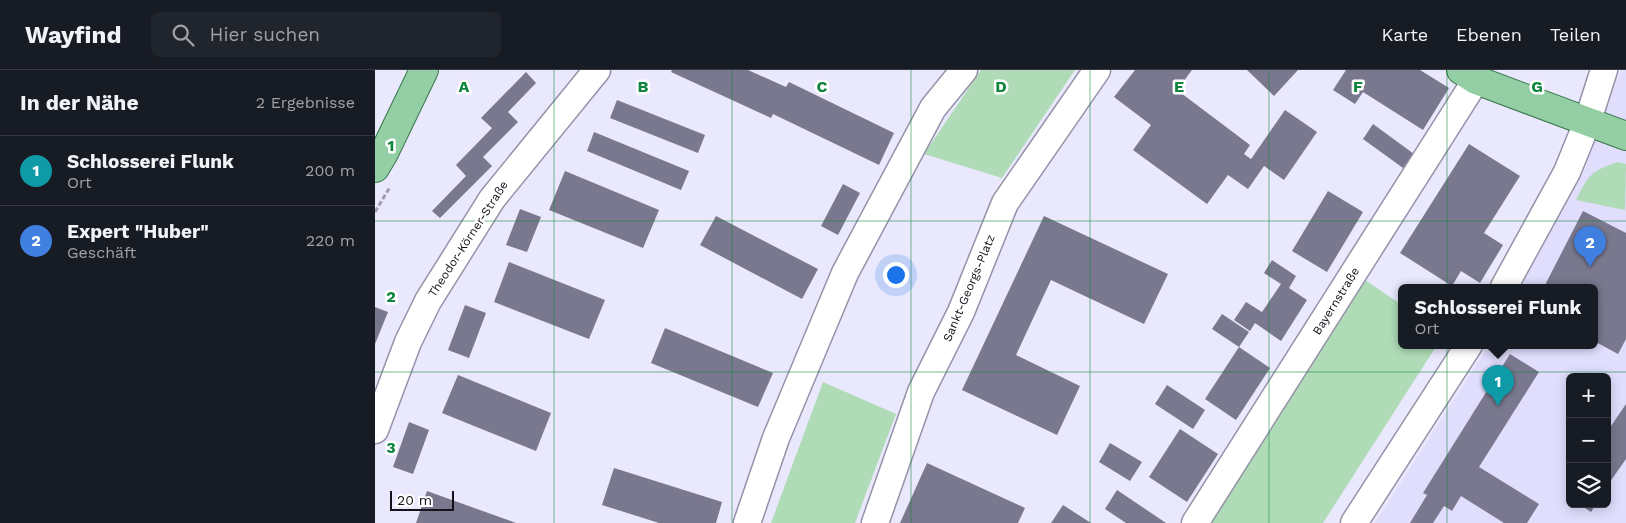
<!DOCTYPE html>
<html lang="de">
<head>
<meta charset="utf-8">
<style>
	:root { --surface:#171b24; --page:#20242c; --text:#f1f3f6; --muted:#9ea1a6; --line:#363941; --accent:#0b8043 }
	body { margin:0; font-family:"Work Sans",sans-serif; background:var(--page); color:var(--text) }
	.controls { position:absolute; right:15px; bottom:15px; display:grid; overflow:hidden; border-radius:8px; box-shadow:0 2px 12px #0003 }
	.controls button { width:45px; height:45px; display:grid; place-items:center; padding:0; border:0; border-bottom:1px solid var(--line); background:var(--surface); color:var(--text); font:25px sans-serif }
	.scale { position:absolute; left:15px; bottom:12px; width:64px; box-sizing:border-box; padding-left:5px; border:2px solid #14131b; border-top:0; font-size:14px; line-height:18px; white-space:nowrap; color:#14131b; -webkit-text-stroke:4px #fff; paint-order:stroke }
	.you { position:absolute; left:520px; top:204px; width:18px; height:18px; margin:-12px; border:4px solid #fff; border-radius:50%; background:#1a73e8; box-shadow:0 0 0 8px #1a73e833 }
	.badge { display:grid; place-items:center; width:32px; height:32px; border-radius:50%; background:var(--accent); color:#fff; font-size:16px; font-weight:700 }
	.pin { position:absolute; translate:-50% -41px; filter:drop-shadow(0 1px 2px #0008) }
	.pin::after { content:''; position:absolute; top:26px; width:18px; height:15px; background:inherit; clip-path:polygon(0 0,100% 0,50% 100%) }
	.popup { position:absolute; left:1023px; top:214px; width:200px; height:65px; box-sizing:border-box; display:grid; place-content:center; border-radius:8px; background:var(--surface); filter:drop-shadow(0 1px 4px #0005); font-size:16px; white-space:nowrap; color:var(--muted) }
	.popup b { font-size:19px; color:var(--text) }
	.popup::after { content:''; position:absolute; left:50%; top:100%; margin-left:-10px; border:10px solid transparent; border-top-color:var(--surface) }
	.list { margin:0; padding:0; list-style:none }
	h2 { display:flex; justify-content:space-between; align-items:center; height:65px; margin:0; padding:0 20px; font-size:21px }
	h2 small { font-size:16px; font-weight:400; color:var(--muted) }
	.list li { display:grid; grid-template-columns:32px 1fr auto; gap:15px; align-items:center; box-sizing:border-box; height:70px; padding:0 20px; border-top:1px solid var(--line) }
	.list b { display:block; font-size:19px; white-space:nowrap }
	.list p { margin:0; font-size:16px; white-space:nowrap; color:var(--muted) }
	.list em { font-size:16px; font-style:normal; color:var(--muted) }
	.icon { flex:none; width:28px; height:28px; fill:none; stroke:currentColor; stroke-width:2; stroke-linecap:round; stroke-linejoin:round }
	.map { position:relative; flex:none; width:1251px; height:453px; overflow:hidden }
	header { display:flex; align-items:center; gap:30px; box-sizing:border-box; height:70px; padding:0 25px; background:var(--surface); border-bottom:1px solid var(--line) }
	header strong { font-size:24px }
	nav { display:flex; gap:28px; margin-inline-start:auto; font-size:18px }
	.search { width:350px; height:45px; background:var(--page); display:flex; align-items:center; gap:12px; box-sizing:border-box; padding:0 18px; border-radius:8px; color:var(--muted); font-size:19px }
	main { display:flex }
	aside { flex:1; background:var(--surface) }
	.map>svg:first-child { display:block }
	.built { fill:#e0ddfd; fill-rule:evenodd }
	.green { fill:#afdcb7 }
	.building { fill:#7a788e }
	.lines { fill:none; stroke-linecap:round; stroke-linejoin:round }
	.minor-casing { stroke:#9492a8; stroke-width:29 }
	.major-casing { stroke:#39774c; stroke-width:30 }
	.path { stroke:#a09eae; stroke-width:3; stroke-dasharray:5 2.5; stroke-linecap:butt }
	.minor { stroke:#fff; stroke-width:26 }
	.major { stroke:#94cea4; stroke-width:28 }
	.grid { fill:none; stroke:#0f853d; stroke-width:1; stroke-opacity:0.55 }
	.labels { text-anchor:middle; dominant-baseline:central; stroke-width:5; stroke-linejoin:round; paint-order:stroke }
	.street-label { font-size:12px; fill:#14131b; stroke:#fff }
	.grid-label { font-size:16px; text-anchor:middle; font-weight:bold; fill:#0f853d; stroke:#fff; stroke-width:5; stroke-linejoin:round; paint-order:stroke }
</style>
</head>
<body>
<header>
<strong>Wayfind</strong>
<div class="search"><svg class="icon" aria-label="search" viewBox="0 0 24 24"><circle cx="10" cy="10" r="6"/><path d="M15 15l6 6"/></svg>Hier suchen</div>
<nav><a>Karte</a><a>Ebenen</a><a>Teilen</a></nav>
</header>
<main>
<aside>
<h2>In der Nähe<small>2 Ergebnisse</small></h2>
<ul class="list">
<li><span class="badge" style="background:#0f9aa8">1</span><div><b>Schlosserei Flunk</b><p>Ort</p></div><em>200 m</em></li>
<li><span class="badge" style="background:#3f7fe0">2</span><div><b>Expert &quot;Huber&quot;</b><p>Geschäft</p></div><em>220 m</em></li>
</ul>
</aside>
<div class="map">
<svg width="1251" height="453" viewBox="0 0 1251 453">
	<rect width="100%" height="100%" fill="#eae8fc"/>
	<!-- built -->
	<path class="built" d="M1246 0H1251V453H1000L1114 275H1219V217H1146L1208 103ZM1195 307H1232V434H1195Z"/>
	<!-- green -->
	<g class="green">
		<polygon points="606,0 700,0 627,108 549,84"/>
		<path d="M1243 92 1251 94 1250 140 1201 130C1213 105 1216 101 1243 92Z"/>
		<polygon points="990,210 1027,235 1027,275 1062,275 948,453 835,453"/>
		<polygon points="448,312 521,344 480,453 396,453"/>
	</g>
	<!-- building -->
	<g class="building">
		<polygon points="297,0 373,0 411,17 414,12 519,63 504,95 398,44 396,48 296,2"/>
		<polygon points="760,0 817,0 802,20 875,75 869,84 876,89 910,40 942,62 909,110 889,96 873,119 853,105 832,134 758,80 776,55 739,27"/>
		<polygon points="872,0 923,0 899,26"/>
		<polygon points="971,0 1045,0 1074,18 1048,60 988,22 980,34 958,20"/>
		<polygon points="151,2 161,13 133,42 143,52 108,87 117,96 65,148 57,141 91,106 81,95 117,58 106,48"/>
		<polygon points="242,30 330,65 323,83 235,48"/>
		<polygon points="998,54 1039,84 1028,98 988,69"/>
		<polygon points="219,62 314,101 306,120 212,81"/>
		<polygon points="1094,74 1145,106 1109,163 1128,175 1105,213 1086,201 1077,216 1025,183"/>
		<polygon points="190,101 284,140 268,178 174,140"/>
		<polygon points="468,114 485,123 463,165 446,156"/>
		<polygon points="953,121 988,142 952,202 917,181"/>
		<polygon points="145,139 166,147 152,182 131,175"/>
		<polygon points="1208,141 1251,163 1251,269 1243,284 1219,271 1219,217 1169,217"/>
		<polygon points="341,146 443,199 427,229 325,175"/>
		<polygon points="669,146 793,204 769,254 676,210 641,285 705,316 682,365 587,320"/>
		<polygon points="897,190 921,206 914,218 932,230 906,271 880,253 875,261 859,250 871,232 887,242 906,214 889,203"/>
		<polygon points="134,192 230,230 214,269 119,232"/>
		<polygon points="90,235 111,243 94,288 73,280"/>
		<polygon points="0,237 13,242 0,274"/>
		<polygon points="847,244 874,262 864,277 837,259"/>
		<polygon points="290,258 398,303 383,337 276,293"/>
		<polygon points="864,277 895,298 861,350 830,329"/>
		<polygon points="1135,284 1164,302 1104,397 1164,434 1152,453 1129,453 1086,426 1077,441 1069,436 1058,453 1035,453 1052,425 1048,423"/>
		<polygon points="83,305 176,343 161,381 67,343"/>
		<polygon points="792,315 830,340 818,359 780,334"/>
		<polygon points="1251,334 1251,389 1232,416 1232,362"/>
		<polygon points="34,352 54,360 38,404 18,397"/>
		<polygon points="805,359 843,384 812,432 774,407"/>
		<polygon points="735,373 767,392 755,411 724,392"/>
		<polygon points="552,393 650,438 643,453 525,453"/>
		<polygon points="239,398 347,432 341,453 284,453 227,435"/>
		<polygon points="742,420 791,453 751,453 730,439"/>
		<polygon points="52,421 141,453 41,453"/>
		<polygon points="1204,434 1221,434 1216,442"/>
		<polygon points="688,435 716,453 676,453"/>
	</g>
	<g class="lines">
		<defs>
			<g id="minor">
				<polyline points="1129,217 1192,102 1212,53 1229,0"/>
				<polyline points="0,360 33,272 53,231 117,129 222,0"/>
				<polyline points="372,453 401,368 470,203 558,38 589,0"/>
				<polyline points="500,453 546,322 586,242 630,133 722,0"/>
				<polyline points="820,453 1101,10"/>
				<polyline points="979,453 1094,275"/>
			</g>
			<g id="major">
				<polyline points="1086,0 1101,10 1251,66"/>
				<polyline points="0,98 9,83 49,0"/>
			</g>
		</defs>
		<!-- minor casing -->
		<use href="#minor" class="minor-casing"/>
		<!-- major casing -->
		<use href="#major" class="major-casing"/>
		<!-- path -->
		<polyline class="path" points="0,142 15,117"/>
		<!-- minor -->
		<use href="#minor" class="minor"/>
		<!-- major -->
		<use href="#major" class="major"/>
	</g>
	<!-- grid -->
	<path class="grid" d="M179 0V453M357 0V453M536 0V453M715 0V453M894 0V453M1072 0V453M0 151H1251M0 302H1251"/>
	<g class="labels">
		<!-- street labels -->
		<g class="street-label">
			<text transform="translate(93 169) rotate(-57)">Theodor-Körner-Straße</text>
			<text transform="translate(594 218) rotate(-67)">Sankt-Georgs-Platz</text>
			<text transform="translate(961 231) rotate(-58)">Bayernstraße</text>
		</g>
	</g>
	<g class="grid-label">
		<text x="89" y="22">A</text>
		<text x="268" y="22">B</text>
		<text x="447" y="22">C</text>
		<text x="626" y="22">D</text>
		<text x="804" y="22">E</text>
		<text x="983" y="22">F</text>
		<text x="1162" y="22">G</text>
		<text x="16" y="81">1</text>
		<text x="16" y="232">2</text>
		<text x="16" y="383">3</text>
	</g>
</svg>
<div class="controls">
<button>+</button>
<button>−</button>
<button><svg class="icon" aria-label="layers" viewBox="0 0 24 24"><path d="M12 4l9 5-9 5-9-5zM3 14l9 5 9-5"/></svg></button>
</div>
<div class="scale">20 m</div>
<div class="you"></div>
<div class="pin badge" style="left:1123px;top:336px;background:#0f9aa8">1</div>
<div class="popup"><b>Schlosserei Flunk</b>Ort</div>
<div class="pin badge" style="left:1215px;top:197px;background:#3f7fe0">2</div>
</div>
</main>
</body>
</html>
